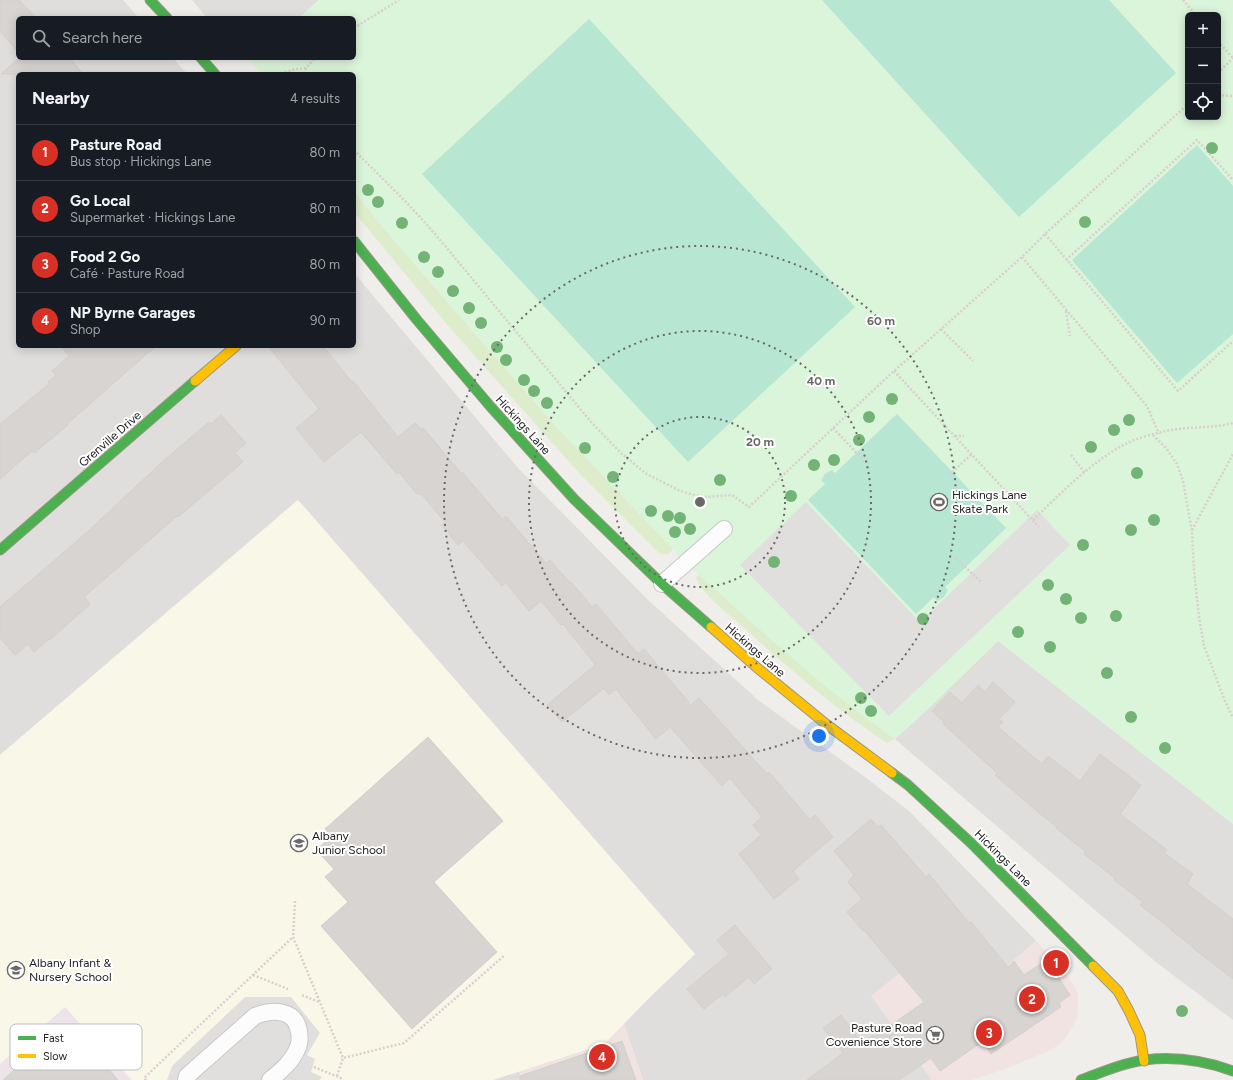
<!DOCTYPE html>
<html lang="en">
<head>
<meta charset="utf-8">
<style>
	:root { --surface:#171b24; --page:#242831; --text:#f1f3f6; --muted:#9ea1a6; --line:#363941; --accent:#d93025 }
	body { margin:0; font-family:Figtree,sans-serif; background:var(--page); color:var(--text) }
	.controls { position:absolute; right:12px; top:12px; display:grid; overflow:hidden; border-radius:6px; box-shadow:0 2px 10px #0003 }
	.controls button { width:36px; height:36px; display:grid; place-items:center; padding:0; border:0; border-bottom:1px solid var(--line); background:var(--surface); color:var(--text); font:20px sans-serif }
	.you { position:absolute; left:819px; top:736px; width:14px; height:14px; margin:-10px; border:3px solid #fff; border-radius:50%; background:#1a73e8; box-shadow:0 0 0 6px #1a73e833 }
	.badge { display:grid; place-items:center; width:26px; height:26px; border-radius:50%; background:var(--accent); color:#fff; font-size:13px; font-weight:700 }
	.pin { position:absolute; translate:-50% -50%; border:2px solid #fff; box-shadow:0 1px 4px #0006 }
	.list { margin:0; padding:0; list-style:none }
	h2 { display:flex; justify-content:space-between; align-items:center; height:52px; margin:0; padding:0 16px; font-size:17px }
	h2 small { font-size:13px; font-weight:400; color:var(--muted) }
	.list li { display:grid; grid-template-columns:26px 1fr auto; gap:12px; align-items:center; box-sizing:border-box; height:56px; padding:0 16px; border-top:1px solid var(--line) }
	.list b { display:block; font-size:15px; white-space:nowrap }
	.list p { margin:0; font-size:13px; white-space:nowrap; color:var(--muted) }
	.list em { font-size:13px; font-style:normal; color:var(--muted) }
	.icon { flex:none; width:22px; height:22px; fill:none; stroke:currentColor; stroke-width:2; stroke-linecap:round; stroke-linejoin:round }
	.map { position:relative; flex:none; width:1233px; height:1080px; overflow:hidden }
	.search { position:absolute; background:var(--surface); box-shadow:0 2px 10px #0003; left:16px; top:16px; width:340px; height:44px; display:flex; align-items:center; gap:10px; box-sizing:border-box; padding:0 14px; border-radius:6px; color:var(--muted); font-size:15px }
	.panel { position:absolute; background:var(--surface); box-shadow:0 2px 10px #0003; left:16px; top:72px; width:340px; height:276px; border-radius:6px }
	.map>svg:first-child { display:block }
	.residential { fill:#dfdedc }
	.commercial { fill:#f1e3e1 }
	.industrial { fill:#ede4e9 }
	.education { fill:#f8f7e8 }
	.grass { fill:#ddeccb }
	.park { fill:#daf5da; fill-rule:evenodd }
	.pitch { fill:#b7e6d2 }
	.parking { fill:#e0dfde }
	.building { fill:#d7d4d2; stroke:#d3d0cc }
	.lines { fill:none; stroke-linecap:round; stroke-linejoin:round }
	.lane-casing { stroke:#c9c8c7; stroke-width:18 }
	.fast-casing { stroke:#999a82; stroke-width:11 }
	.slow-casing { stroke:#999a82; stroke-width:11 }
	.path { stroke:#dccecd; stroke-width:2.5; stroke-dasharray:2 2; stroke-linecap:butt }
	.lane { stroke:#fdfcfc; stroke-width:16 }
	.fast { stroke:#4caf50; stroke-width:9 }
	.slow { stroke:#ffc107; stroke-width:9 }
	.tree { fill:#73b476 }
	.ring { fill:none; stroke:#6a6968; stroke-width:2; stroke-dasharray:2 4 }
	.labels { text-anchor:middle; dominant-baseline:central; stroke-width:4; stroke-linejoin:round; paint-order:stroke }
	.street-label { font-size:12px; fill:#222; stroke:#fff }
	.poi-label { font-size:12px; fill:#222; stroke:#fff; text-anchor:start }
	.key { fill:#fff; stroke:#bdbdbd; stroke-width:1 }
	.key-label { font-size:11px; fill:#222 }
	.centre { fill:#6a6968; stroke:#fff; stroke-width:2 }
	.ring-label { font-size:12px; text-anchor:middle; font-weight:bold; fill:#6a6968; stroke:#fff; stroke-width:4; stroke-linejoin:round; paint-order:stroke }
</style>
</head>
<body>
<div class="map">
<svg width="1233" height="1080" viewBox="0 0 1233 1080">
	<rect width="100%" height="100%" fill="#f0eeeb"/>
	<!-- residential -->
	<g class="residential">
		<polygon points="0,0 123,0 139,18 18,18 18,58 173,58 187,74 18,74 18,346 354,346 354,273 518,468 648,600 758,700 865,777 909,811 1036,941 949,1016 872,996 932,1080 643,1080 624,1024 649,998 695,954 298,500 0,755"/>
		<polygon points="192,0 319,0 299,18 207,18"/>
		<polygon points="998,641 1233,824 1233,1020 1157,963 895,739 929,708"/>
		<polygon points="519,1071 522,1080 493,1080"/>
	</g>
	<!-- commercial -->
	<g class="commercial">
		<polygon points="1036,941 1062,968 1074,985 1078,994 1078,1005 1077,1018 1067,1036 1059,1045 1046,1052 1005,1069 972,1080 932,1080 871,996 911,964 949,1016"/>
		<polygon points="624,1024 643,1080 522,1080 519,1071 604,1044"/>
	</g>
	<!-- industrial -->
	<polygon class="industrial" points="65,1007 132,1080 0,1080 0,1064"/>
	<!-- education -->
	<polygon class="education" points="298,500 695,954 649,998 604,1044 493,1080 132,1080 65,1007 0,1064 0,755"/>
	<!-- grass -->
	<g class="grass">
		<polygon points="354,191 390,236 552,422 673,549 668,554 661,554 658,552 580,474 450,328 354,212"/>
		<path d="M699 574C762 632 825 689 895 739L887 743C835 709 788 668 742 626 727 613 704 596 696 578Z"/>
	</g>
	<!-- park -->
	<path class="park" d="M319 0H1233V824L998 641 929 708 895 739 869 720 830 690 752 623 686 563 552 422 390 236 354 191V74H261L251 61 254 58H354V18H299ZM1188 15H1218V117H1188Z"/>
	<!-- pitch -->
	<g class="pitch">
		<polygon points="822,0 1109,0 1176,73 1019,217"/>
		<polygon points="589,19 855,307 688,462 422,174"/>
		<polygon points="1197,145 1233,186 1233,334 1177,383 1072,260"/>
		<polygon points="897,414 1006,528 945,587 948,590 944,597 937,601 934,597 916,614 808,500 825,484 821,480 825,474 832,470 835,473"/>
	</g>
	<!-- parking -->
	<g class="parking">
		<polygon points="806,502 920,622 1037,510 1070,545 889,716 740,565"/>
		<polygon points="245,997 291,997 320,1033 307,1055 315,1059 311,1072 322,1077 320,1080 167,1080 172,1066"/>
	</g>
	<!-- building -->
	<g class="building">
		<polygon points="0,0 19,0 36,18 18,18 18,52 0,31"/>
		<polygon points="19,58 70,58 83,74 1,74"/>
		<polygon points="61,346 156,346 67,424 68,425 34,453 32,451 0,479 0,424 49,384 48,382 56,375 52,371 69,356"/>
		<polygon points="268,346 323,346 352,382 353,381 398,437 415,423 421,429 423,428 461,473 462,472 502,519 506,516 546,563 550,560 570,583 571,582 592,607 596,604 638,654 644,649 691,705 699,698 767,774 769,772 810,820 815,815 833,837 793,871 799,879 774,899 739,854 761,835 753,825 762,817 730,778 722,786 670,727 656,739 616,689 609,695 604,688 562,722 547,705 595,665 594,663 563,624 561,625 541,601 529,611 506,583 502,586 463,541 458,545 442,525 445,522 422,495 416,493 399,472 397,474 361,432 324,462 296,428 319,409"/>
		<polygon points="221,415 246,443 235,453 243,462 178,517 177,516 84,597 90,604 50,640 49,639 34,652 28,644 15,655 0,638 0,607 85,534 161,463 209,422 211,424"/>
		<polygon points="993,682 1015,702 999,719 1003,722 998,727 1042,764 1048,756 1080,781 1100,754 1141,785 1120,814 1167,850 1164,853 1193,874 1187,884 1233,919 1233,979 1193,948 1193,947 1170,929 1170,928 1140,905 1143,902 1114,880 1115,878 1084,854 1086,852 1056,828 1057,827 1038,812 995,775 997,773 943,724 944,722 932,711 950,692 962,703 978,685 985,692"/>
		<polygon points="428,737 503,821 434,882 497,952 412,1029 321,926 348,902 325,877 334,869 316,850 332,836 325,829"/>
		<polygon points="871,819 878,827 881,825 926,877 929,874 969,923 971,922 1008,967 1014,961 1024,975 1047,960 1070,995 1059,1003 1061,1007 991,1054 983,1041 940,1071 931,1058 899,1080 807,1080 843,1053 823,1028 841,1015 862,1043 873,1035 874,1037 924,1002 864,930 863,931 847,912 862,899 848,882 854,875 834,851"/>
		<polygon points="735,925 772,969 754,984 749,977 725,997 723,994 704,1009 687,989 729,954 717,940"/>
		<polygon points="622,1041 636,1080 520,1080 520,1076"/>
		<polygon points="88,1044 118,1080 3,1080 42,1045 61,1067"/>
	</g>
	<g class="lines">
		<defs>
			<g id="lane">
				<polyline points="662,584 724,529"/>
				<path d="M186 1080 187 1076 255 1016C273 1009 296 1009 299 1032 300 1037 300 1042 298 1047 293 1061 281 1071 270 1080"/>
			</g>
			<g id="fast">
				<polyline points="150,0 167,18"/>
				<polyline points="201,58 215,74"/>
				<polyline points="354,241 417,320 490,406 574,499 662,584 711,627"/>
				<polyline points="0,550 195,381"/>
				<polyline points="892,773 908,785 971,843 1093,966"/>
				<path d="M1081 1080C1102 1072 1123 1063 1145 1060 1175 1056 1205 1061 1233 1071"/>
			</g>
			<g id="slow">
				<polyline points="195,381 236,346"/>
				<polyline points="711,627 755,666 826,724 892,773"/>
				<polyline points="1093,966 1118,991 1129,1011 1140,1035 1144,1061"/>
			</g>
		</defs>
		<!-- lane casing -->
		<use href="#lane" class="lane-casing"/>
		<!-- fast casing -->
		<use href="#fast" class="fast-casing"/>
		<!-- slow casing -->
		<use href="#slow" class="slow-casing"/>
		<!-- path -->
		<g class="path">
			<polyline points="1183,0 1196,15"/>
			<polyline points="354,28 399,0"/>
			<polyline points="1218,41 1233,58"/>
			<polyline points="1218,73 1233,58"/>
			<polyline points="281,74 295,69 306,68"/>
			<polyline points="305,74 306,68 315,58"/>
			<polyline points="1218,95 1233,96"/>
			<polyline points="354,150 409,205 436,235 591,422 621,453 645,473 680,491 691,494 706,497 732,495 749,507 894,371 1022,257 1045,234 1188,104"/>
			<polyline points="1045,234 1178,391 1233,341"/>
			<polyline points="1022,257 1147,406 1159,434"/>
			<polyline points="1066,260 1197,140 1233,180"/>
			<polyline points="1066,311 1070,336"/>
			<polyline points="941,329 973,361"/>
			<polyline points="894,371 1039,527"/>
			<polyline points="833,428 866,463"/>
			<polyline points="1153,435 1166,448 1177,464 1183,481 1192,531 1194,570 1199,617 1204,646 1225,701 1233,718"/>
			<polyline points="955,436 964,436"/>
			<polyline points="1071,455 1085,473"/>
			<polyline points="949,475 972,454"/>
			<path d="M1033 520C1061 493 1090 463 1125 444 1137 438 1153 434 1166 431 1188 426 1211 429 1233 423"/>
			<polyline points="1192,530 1233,454"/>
			<polyline points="956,558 981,582"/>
			<polyline points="295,901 293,937 343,1058"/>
			<polyline points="253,975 288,989"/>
			<polyline points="302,995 319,1002"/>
			<polyline points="314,1067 343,1079"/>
			<polyline points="337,1076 343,1058 404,1043 505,955"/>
			<polyline points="146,1080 144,1078 293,937"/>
		</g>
		<!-- lane -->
		<use href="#lane" class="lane"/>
		<!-- fast -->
		<use href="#fast" class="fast"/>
		<!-- slow -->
		<use href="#slow" class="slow"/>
	</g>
	<!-- trees -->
	<g class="tree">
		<circle cx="1212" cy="148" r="6"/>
		<circle cx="368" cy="190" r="6"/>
		<circle cx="378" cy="202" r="6"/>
		<circle cx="1085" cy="222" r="6"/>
		<circle cx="402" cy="223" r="6"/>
		<circle cx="424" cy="257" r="6"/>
		<circle cx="438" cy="272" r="6"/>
		<circle cx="453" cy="291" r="6"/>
		<circle cx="469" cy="308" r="6"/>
		<circle cx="481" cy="323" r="6"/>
		<circle cx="497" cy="347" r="6"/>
		<circle cx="506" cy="360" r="6"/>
		<circle cx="524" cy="380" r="6"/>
		<circle cx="534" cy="391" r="6"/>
		<circle cx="892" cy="399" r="6"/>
		<circle cx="547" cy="403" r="6"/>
		<circle cx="869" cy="417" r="6"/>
		<circle cx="1129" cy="420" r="6"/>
		<circle cx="1114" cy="430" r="6"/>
		<circle cx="859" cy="440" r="6"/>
		<circle cx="1091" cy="447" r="6"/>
		<circle cx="585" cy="448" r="6"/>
		<circle cx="834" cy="460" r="6"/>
		<circle cx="814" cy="465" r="6"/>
		<circle cx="1137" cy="473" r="6"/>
		<circle cx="613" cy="477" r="6"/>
		<circle cx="720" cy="480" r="6"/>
		<circle cx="791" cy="496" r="6"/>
		<circle cx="651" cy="511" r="6"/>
		<circle cx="668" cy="516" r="6"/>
		<circle cx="680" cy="518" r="6"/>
		<circle cx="1154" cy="520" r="6"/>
		<circle cx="690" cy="529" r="6"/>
		<circle cx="1131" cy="530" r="6"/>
		<circle cx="675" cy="532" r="6"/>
		<circle cx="1083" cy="545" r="6"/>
		<circle cx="774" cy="562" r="6"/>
		<circle cx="1048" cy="585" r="6"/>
		<circle cx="1066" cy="599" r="6"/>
		<circle cx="1116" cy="616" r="6"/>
		<circle cx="1081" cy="618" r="6"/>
		<circle cx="923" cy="619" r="6"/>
		<circle cx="1018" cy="632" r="6"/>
		<circle cx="1050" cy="647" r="6"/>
		<circle cx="1107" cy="673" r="6"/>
		<circle cx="861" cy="698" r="6"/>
		<circle cx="871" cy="711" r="6"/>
		<circle cx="1131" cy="717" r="6"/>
		<circle cx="1165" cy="748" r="6"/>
		<circle cx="1182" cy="1011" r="6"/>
	</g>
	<!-- distance rings -->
	<g class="ring">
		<circle cx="700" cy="502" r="85"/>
		<circle cx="700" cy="502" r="171"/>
		<circle cx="700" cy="502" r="256"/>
	</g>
	<!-- icons -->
	<defs>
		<symbol id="stadium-ring" viewBox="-11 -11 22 22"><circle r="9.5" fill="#fff" stroke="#6a6968" stroke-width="1.5"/><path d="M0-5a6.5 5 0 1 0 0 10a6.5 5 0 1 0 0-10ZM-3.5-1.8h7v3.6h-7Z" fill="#6a6968"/></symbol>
		<symbol id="school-ring" viewBox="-11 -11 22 22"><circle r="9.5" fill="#fff" stroke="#6a6968" stroke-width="1.5"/><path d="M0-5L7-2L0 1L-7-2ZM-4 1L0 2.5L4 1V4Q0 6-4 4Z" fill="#6a6968"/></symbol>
		<symbol id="supermarket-ring" viewBox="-11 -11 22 22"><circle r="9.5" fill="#fff" stroke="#6a6968" stroke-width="1.5"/><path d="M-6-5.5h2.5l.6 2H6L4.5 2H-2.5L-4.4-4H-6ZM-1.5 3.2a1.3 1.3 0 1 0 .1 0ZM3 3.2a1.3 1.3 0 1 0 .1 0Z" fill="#6a6968"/></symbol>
	</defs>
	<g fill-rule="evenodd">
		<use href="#stadium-ring" x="929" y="492" width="20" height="20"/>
		<use href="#school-ring" x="289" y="833" width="20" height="20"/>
		<use href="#school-ring" x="6" y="960" width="20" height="20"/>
		<use href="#supermarket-ring" x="925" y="1025" width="20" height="20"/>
	</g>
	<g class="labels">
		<!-- street labels -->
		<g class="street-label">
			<text transform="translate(523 425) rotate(48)">Hickings Lane</text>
			<text transform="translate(110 439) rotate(-41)">Grenville Drive</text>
			<text transform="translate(755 650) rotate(41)">Hickings Lane</text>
			<text transform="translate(1003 858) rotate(45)">Hickings Lane</text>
		</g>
		<!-- poi labels -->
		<g class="poi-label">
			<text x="952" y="495">Hickings Lane<tspan x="952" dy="14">Skate Park</tspan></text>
			<text x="312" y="836">Albany<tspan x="312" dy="14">Junior School</tspan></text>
			<text x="29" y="963">Albany Infant &amp;<tspan x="29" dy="14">Nursery School</tspan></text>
			<text x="922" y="1028" text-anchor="end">Pasture Road<tspan x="922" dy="14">Covenience Store</tspan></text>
		</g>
	</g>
	<!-- legend -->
	<rect x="10" y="1024" width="132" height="46" rx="6" class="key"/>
	<rect x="18" y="1036" width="18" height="4" fill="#4caf50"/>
	<rect x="18" y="1054" width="18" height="4" fill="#ffc107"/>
	<g class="key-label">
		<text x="43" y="1042">Fast</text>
		<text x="43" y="1060">Slow</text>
	</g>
	<circle cx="700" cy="502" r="6" class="centre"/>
	<g class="ring-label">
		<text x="881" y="325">60 m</text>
		<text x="821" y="385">40 m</text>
		<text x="760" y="446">20 m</text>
	</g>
</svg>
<div class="controls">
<button>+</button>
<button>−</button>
<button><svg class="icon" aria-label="locate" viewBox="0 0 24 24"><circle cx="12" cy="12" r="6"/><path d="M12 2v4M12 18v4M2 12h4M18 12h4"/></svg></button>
</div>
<div class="you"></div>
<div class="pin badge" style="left:1056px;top:963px">1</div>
<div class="pin badge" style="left:1032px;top:999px">2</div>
<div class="pin badge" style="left:989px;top:1033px">3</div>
<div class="pin badge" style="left:602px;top:1057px">4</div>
<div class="search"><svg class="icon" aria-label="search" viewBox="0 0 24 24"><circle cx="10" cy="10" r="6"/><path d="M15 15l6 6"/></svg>Search here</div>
<section class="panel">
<h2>Nearby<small>4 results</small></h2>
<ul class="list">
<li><span class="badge">1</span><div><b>Pasture Road</b><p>Bus stop · Hickings Lane</p></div><em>80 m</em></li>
<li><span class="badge">2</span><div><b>Go Local</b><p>Supermarket · Hickings Lane</p></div><em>80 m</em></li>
<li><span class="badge">3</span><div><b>Food 2 Go</b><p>Café · Pasture Road</p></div><em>80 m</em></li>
<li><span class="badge">4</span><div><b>NP Byrne Garages</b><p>Shop</p></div><em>90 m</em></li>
</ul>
</section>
</div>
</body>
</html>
